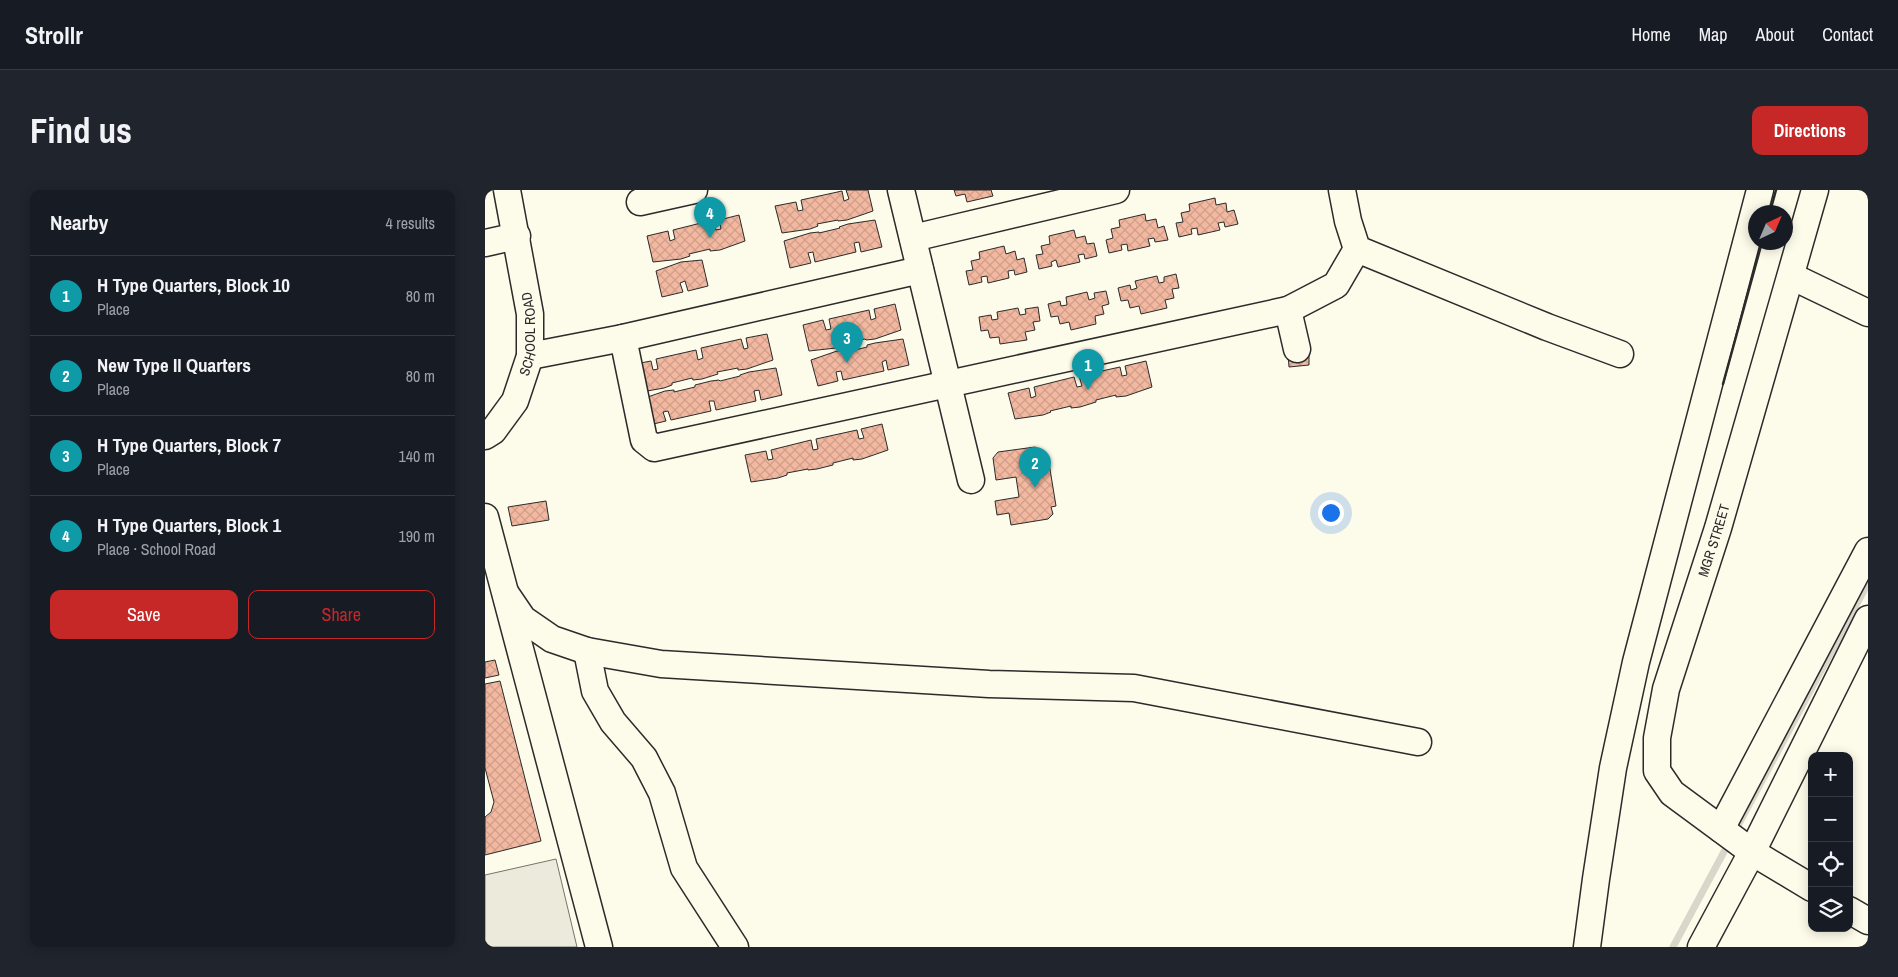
<!DOCTYPE html>
<html lang="en">
<head>
<meta charset="utf-8">
<style>
	:root { --surface:#171b24; --page:#20242c; --text:#f1f3f6; --muted:#9ea1a6; --line:#363941; --accent:#c62828 }
	body { margin:0; font-family:"Archivo Narrow",sans-serif; background:var(--page); color:var(--text) }
	.controls { position:absolute; right:15px; bottom:15px; display:grid; overflow:hidden; border-radius:10px; box-shadow:0 2px 12px #0003 }
	.controls button { width:45px; height:45px; display:grid; place-items:center; padding:0; border:0; border-bottom:1px solid var(--line); background:var(--surface); color:var(--text); font:25px sans-serif }
	.compass { position:absolute; left:1263px; top:15px; width:45px; height:45px; border-radius:50%; background:var(--surface); box-shadow:0 2px 12px #0003; rotate:44deg }
	.you { position:absolute; left:845px; top:322px; width:18px; height:18px; margin:-12px; border:4px solid #fff; border-radius:50%; background:#1a73e8; box-shadow:0 0 0 8px #1a73e833 }
	.badge { display:grid; place-items:center; width:32px; height:32px; border-radius:50%; background:var(--accent); color:#fff; font-size:16px; font-weight:700 }
	.pin { position:absolute; translate:-50% -41px; filter:drop-shadow(0 1px 2px #0008) }
	.pin::after { content:''; position:absolute; top:26px; width:18px; height:15px; background:inherit; clip-path:polygon(0 0,100% 0,50% 100%) }
	.list { margin:0; padding:0; list-style:none }
	h2 { display:flex; justify-content:space-between; align-items:center; height:65px; margin:0; padding:0 20px; font-size:21px }
	h2 small { font-size:16px; font-weight:400; color:var(--muted) }
	.list li { display:grid; grid-template-columns:32px 1fr auto; gap:15px; align-items:center; box-sizing:border-box; height:80px; padding:0 20px; border-top:1px solid var(--line) }
	.list b { display:block; font-size:19px; white-space:nowrap }
	.list p { margin:0; font-size:16px; white-space:nowrap; color:var(--muted) }
	.list em { font-size:16px; font-style:normal; color:var(--muted) }
	.actions { display:flex; gap:10px; padding:15px 20px }
	.actions a { flex:1; padding:11px 0; border:1px solid var(--accent); border-radius:10px; text-align:center; font-size:18px; color:var(--accent) }
	.actions .main { background:var(--accent); color:#fff }
	.icon { flex:none; width:28px; height:28px; fill:none; stroke:currentColor; stroke-width:2; stroke-linecap:round; stroke-linejoin:round }
	.map { position:relative; flex:none; width:1383px; height:757px; overflow:hidden; border-radius:10px }
	header { display:flex; align-items:center; gap:30px; box-sizing:border-box; height:70px; padding:0 25px; background:var(--surface); border-bottom:1px solid var(--line) }
	header strong { font-size:24px }
	nav { display:flex; gap:28px; margin-inline-start:auto; font-size:18px }
	.intro { display:flex; align-items:center; justify-content:space-between; box-sizing:border-box; height:120px; padding:0 30px }
	h1 { margin:0; font-size:35px }
	.button { padding:12px 22px; border-radius:10px; background:var(--accent); color:#fff; font-size:18px; font-weight:700 }
	main { display:flex; gap:30px; padding:0 30px }
	aside { flex:1; background:var(--surface); border-radius:10px; box-shadow:0 2px 12px #0003 }
	.map>svg:first-child { display:block }
	.park { fill:#ecebdb; stroke:#74746e }
	.lines { fill:none; stroke-linecap:round; stroke-linejoin:round }
	.stream { stroke:#d8d7c9; stroke-width:7 }
	.building { fill:url(#building-cross-hatch); stroke:#2b2b2b }
	.minor-casing { stroke:#2b2b2b; stroke-width:29 }
	.minor { stroke:#fdfbea; stroke-width:26 }
	.wall { stroke:#2b2b2b; stroke-width:2.5 }
	.labels { text-anchor:middle; dominant-baseline:central; stroke-width:4; stroke-linejoin:round; paint-order:stroke }
	.street-label { font-size:14px; fill:#2b2b2b; stroke:#fdfbea }
</style>
</head>
<body>
<header>
<strong>Strollr</strong>
<nav><a>Home</a><a>Map</a><a>About</a><a>Contact</a></nav>
</header>
<div class="intro"><h1>Find us</h1><a class="button">Directions</a></div>
<main>
<aside>
<h2>Nearby<small>4 results</small></h2>
<ul class="list">
<li><span class="badge" style="background:#0f9aa8">1</span><div><b>H Type Quarters, Block 10</b><p>Place</p></div><em>80 m</em></li>
<li><span class="badge" style="background:#0f9aa8">2</span><div><b>New Type II Quarters</b><p>Place</p></div><em>80 m</em></li>
<li><span class="badge" style="background:#0f9aa8">3</span><div><b>H Type Quarters, Block 7</b><p>Place</p></div><em>140 m</em></li>
<li><span class="badge" style="background:#0f9aa8">4</span><div><b>H Type Quarters, Block 1</b><p>Place · School Road</p></div><em>190 m</em></li>
</ul>
<div class="actions"><a class="main">Save</a><a>Share</a></div>
</aside>
<div class="map">
<svg width="1383" height="757" viewBox="0 0 1383 757">
	<defs>
		<pattern id="building-cross-hatch" width="8" height="8" patternUnits="userSpaceOnUse" patternTransform="scale(1.25)"><rect width="8" height="8" fill="#f2b8a0"/><path d="M0 0l8 8M0 8l8-8" fill="none" stroke="#d09e8a"/></pattern>
	</defs>
	<rect width="100%" height="100%" fill="#fdfbea"/>
	<!-- park -->
	<polygon class="park" points="71,669 92,757 0,757 0,685"/>
	<g class="lines">
		<!-- stream -->
		<polyline class="stream" points="1188,757 1383,393"/>
	</g>
	<!-- building -->
	<g class="building">
		<polygon points="361,0 383,0 388,21 362,30 353,31 353,30 332,34 333,36 325,39 297,43 290,16 311,12 313,21 318,20 316,10 357,1 359,11 364,9"/>
		<polygon points="469,0 506,0 508,6 482,12 480,4 471,6"/>
		<polygon points="730,8 731,15 741,13 742,22 749,20 753,34 740,37 739,32 733,33 735,40 713,45 712,38 706,39 707,44 694,47 691,33 698,32 696,23 705,21 704,14"/>
		<polygon points="660,24 661,31 671,29 673,38 679,36 683,50 670,52 669,48 663,49 665,56 643,61 642,54 636,55 637,60 624,63 621,50 628,48 626,39 635,37 634,30"/>
		<polygon points="254,25 260,51 235,60 225,61 225,59 204,64 205,66 196,69 168,72 162,46 183,41 185,51 190,49 188,40 228,30 231,40 236,39 234,30"/>
		<polygon points="390,30 397,57 376,62 374,52 369,53 371,62 330,72 328,62 323,63 326,73 305,78 299,51 325,43 334,42 334,43 355,38 354,37 363,34"/>
		<polygon points="589,40 591,48 600,46 602,54 609,53 612,66 600,69 599,64 593,65 595,72 573,77 571,70 566,72 567,76 554,79 551,65 558,64 556,56 565,54 564,46"/>
		<polygon points="519,56 521,64 530,61 532,70 539,68 542,82 530,85 529,80 523,81 524,88 503,93 502,86 496,87 497,92 484,95 481,81 488,80 486,71 495,69 494,62"/>
		<polygon points="217,70 223,96 203,101 200,91 195,93 198,102 177,107 171,81 196,72"/>
		<polygon points="691,84 694,98 687,99 689,108 680,110 682,118 656,124 654,116 645,118 643,110 636,111 633,98 645,95 646,100 652,98 650,91 672,86 674,93 679,92 679,87"/>
		<polygon points="621,101 624,114 617,116 619,124 610,126 611,134 586,140 584,132 575,134 573,126 566,127 563,114 575,111 576,116 582,115 581,107 602,102 604,110 610,108 609,103"/>
		<polygon points="410,114 416,140 390,149 381,150 380,149 360,153 360,155 351,158 324,161 318,135 338,130 341,140 346,139 344,129 384,120 386,130 391,128 389,119"/>
		<polygon points="553,117 555,131 548,132 550,140 540,142 542,150 515,154 514,147 505,148 503,140 496,141 494,127 506,125 507,130 513,129 512,122 533,118 535,125 541,124 540,119"/>
		<polygon points="282,144 288,170 262,179 253,180 253,178 232,182 233,184 217,189 208,190 207,188 187,193 187,195 179,198 162,201 145,175 166,171 168,180 173,179 171,169 211,160 213,170 218,168 216,158 256,149 259,159 263,158 261,148"/>
		<polygon points="418,149 424,175 403,180 401,170 397,172 399,181 358,190 356,181 351,182 353,191 333,196 326,170 352,161 362,160 362,162 382,157 382,155 390,153"/>
		<polygon points="824,163 824,175 804,177 803,164"/>
		<polygon points="661,171 667,197 641,206 631,207 631,205 611,210 611,212 595,217 586,218 586,216 565,221 566,222 558,225 530,229 523,203 544,198 546,208 551,206 549,197 589,187 592,197 597,196 594,186 635,177 637,186 642,185 640,176"/>
		<polygon points="291,178 297,205 276,210 274,200 269,201 271,211 231,220 229,211 224,211 226,221 186,230 183,221 178,222 181,231 160,236 154,210 180,201 189,200 189,202 210,197 210,195 226,191 234,190 235,191 255,186 255,185 264,182"/>
		<polygon points="397,234 403,260 377,269 368,270 368,268 348,273 348,275 332,279 323,280 323,279 302,283 302,285 293,288 266,292 260,265 281,261 283,270 288,269 286,260 326,250 328,260 333,259 331,249 372,240 374,249 379,248 376,239"/>
		<polygon points="550,257 556,260 559,268 563,267 571,316 566,317 568,324 563,329 526,335 524,323 512,325 510,311 534,307 531,287 511,290 508,268 513,262"/>
		<polygon points="61,311 64,330 27,336 23,317"/>
		<polygon points="10,470 14,485 0,488 0,472"/>
		<polygon points="15,491 56,651 0,665 0,627 6,622 9,612 0,578 0,494"/>
	</g>
	<g class="lines">
		<defs>
			<g id="minor">
				<polyline points="416,0 486,290"/>
				<polyline points="857,0 863,31 872,59 1062,137 1135,164"/>
				<polyline points="155,12 209,0"/>
				<polyline points="428,48 631,0"/>
				<polyline points="0,53 32,46"/>
				<polyline points="1306,86 1383,123"/>
				<polyline points="803,120 812,159"/>
				<polyline points="138,148 159,250 169,258 803,120 851,95 872,59"/>
				<polyline points="45,166 138,148 435,80"/>
				<path id="s1" d="M0 246 8 241 30 211 45 166V124L22 0"/>
				<polyline points="0,327 114,757"/>
				<polyline points="21,404 38,429 67,449 102,461 176,474 504,494 649,498 933,552"/>
				<polyline points="102,461 110,501 128,532 159,568 177,603 199,678 250,757"/>
				<polyline points="1236,639 1383,361"/>
				<path id="s2" d="M1327 698 1267 662 1187 603 1172 581V548L1181 499 1233 338 1330 0"/>
				<polyline points="1364,720 1383,731"/>
				<polyline points="1102,757 1111,689 1128,578 1151,472 1275,0"/>
				<polyline points="1216,757 1267,662 1383,429"/>
			</g>
		</defs>
		<!-- minor casing -->
		<use href="#minor" class="minor-casing"/>
		<!-- minor -->
		<use href="#minor" class="minor"/>
		<!-- wall -->
		<g class="wall">
			<polyline points="1285,22 1291,0"/>
			<polyline points="1238,194 1277,52"/>
		</g>
	</g>
	<g class="labels">
		<!-- street labels -->
		<g class="street-label">
			<text stroke="none"><textPath href="#s1" startOffset="116">SCHOOL ROAD</textPath></text>
			<text stroke="none"><textPath href="#s2" startOffset="435">MGR STREET</textPath></text>
		</g>
	</g>
</svg>
<div class="controls">
<button>+</button>
<button>−</button>
<button><svg class="icon" aria-label="locate" viewBox="0 0 24 24"><circle cx="12" cy="12" r="6"/><path d="M12 2v4M12 18v4M2 12h4M18 12h4"/></svg></button>
<button><svg class="icon" aria-label="layers" viewBox="0 0 24 24"><path d="M12 4l9 5-9 5-9-5zM3 14l9 5 9-5"/></svg></button>
</div>
<svg class="compass" viewBox="-18 -18 36 36"><path d="M0-13l5 13h-10z" fill="#e53935"/><path d="M0 13l5-13h-10z" fill="#9ea1a6"/></svg>
<div class="you"></div>
<div class="pin badge" style="left:603px;top:200px;background:#0f9aa8">1</div>
<div class="pin badge" style="left:550px;top:298px;background:#0f9aa8">2</div>
<div class="pin badge" style="left:362px;top:173px;background:#0f9aa8">3</div>
<div class="pin badge" style="left:225px;top:48px;background:#0f9aa8">4</div>
</div>
</main>
</body>
</html>
